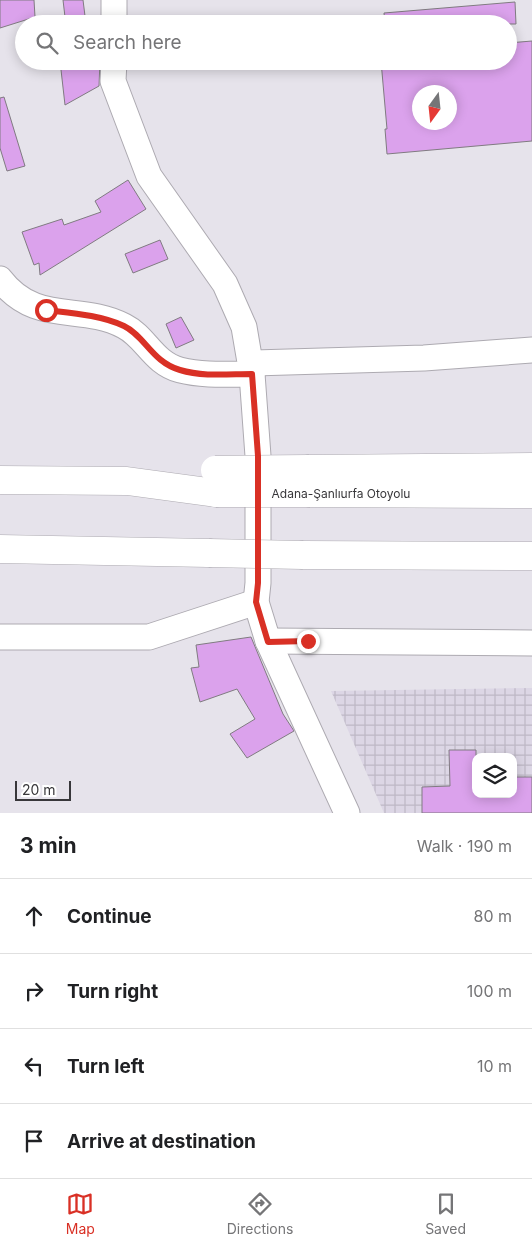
<!DOCTYPE html>
<html lang="en">
<head>
<meta charset="utf-8">
<style>
	:root { --surface:#fff; --page:#f2f2f2; --text:#202124; --muted:#757577; --line:#e0e0e0; --accent:#d93025 }
	body { margin:0; font-family:Inter,sans-serif; background:var(--page); color:var(--text) }
	.controls { position:absolute; right:15px; bottom:15px; display:grid; overflow:hidden; border-radius:10px; box-shadow:0 2px 12px #0003 }
	.controls button { width:45px; height:45px; display:grid; place-items:center; padding:0; border:0; border-bottom:1px solid var(--line); background:var(--surface); color:var(--text); font:25px sans-serif }
	.compass { position:absolute; left:412px; top:85px; width:45px; height:45px; border-radius:50%; background:var(--surface); box-shadow:0 2px 12px #0003; rotate:195deg }
	.scale { position:absolute; left:15px; bottom:12px; width:56px; box-sizing:border-box; padding-left:5px; border:2px solid #38373a; border-top:0; font-size:14px; line-height:18px; white-space:nowrap; color:#38373a; -webkit-text-stroke:4px #fff; paint-order:stroke }
	.stop { position:absolute; width:15px; height:15px; margin:-11px; border:4px solid #d93025; border-radius:50%; background:#fff }
	.stop.end { background:#d93025; border-color:#fff; box-shadow:0 1px 5px #0008 }
	.list { margin:0; padding:0; list-style:none }
	h2 { display:flex; justify-content:space-between; align-items:center; height:65px; margin:0; padding:0 20px; font-size:21px }
	h2 small { font-size:16px; font-weight:400; color:var(--muted) }
	.list li { display:grid; grid-template-columns:32px 1fr auto; gap:15px; align-items:center; box-sizing:border-box; height:75px; padding:0 20px; border-top:1px solid var(--line) }
	.list b { display:block; font-size:19px; white-space:nowrap }
	.list em { font-size:16px; font-style:normal; color:var(--muted) }
	.icon { flex:none; width:28px; height:28px; fill:none; stroke:currentColor; stroke-width:2; stroke-linecap:round; stroke-linejoin:round }
	.map { position:relative; flex:none; width:532px; height:813px; overflow:hidden }
	.search { position:absolute; background:var(--surface); box-shadow:0 2px 12px #0003; left:15px; right:15px; top:15px; height:55px; display:flex; align-items:center; gap:12px; box-sizing:border-box; padding:0 18px; border-radius:28px; color:var(--muted); font-size:19px }
	.sheet { height:365px; background:var(--surface) }
	nav { display:flex; justify-content:space-around; align-items:center; box-sizing:border-box; height:70px; border-top:1px solid var(--line); background:var(--surface); font-size:14px; color:var(--muted) }
	nav a { display:grid; justify-items:center; gap:2px }
	nav .on { color:var(--accent) }
	.map>svg:first-child { display:block }
	.industrial { fill:url(#industrial-grid); fill-rule:evenodd }
	.building { fill:#dba2ec; stroke:#807b81; fill-rule:evenodd }
	.lines { fill:none; stroke-linecap:round; stroke-linejoin:round }
	.minor-casing { stroke:#adaab1; stroke-width:27 }
	.highway-casing { stroke:#adaab1; stroke-width:29 }
	.minor { stroke:#fff; stroke-width:25 }
	.highway { stroke:#fff; stroke-width:28 }
	.highway-bridge-casing { stroke:#adaab1; stroke-width:29; stroke-linecap:butt }
	.highway-bridge { stroke:#fff; stroke-width:28 }
	.route { stroke:#d93025; stroke-width:6 }
	.labels { text-anchor:middle; dominant-baseline:central; stroke-width:4; stroke-linejoin:round; paint-order:stroke }
	.street-label { font-size:12px; fill:#38373a; stroke:#fff }
</style>
</head>
<body>
<div class="map">
<svg width="532" height="813" viewBox="0 0 532 813">
	<defs>
		<pattern id="industrial-grid" width="8" height="8" patternUnits="userSpaceOnUse" patternTransform="scale(1.25)"><rect width="8" height="8" fill="#dcd6e5"/><path d="M0 4h8M4 0v8" fill="none" stroke="#beb8c5"/></pattern>
	</defs>
	<rect width="100%" height="100%" fill="#e6e3eb"/>
	<!-- industrial -->
	<path class="industrial" d="M532 688V813H384L331 691ZM476 757H513V794H476Z"/>
	<!-- building -->
	<g class="building">
		<polygon points="0,0 34,0 35,17 0,28"/>
		<polygon points="63,0 83,0 85,16 65,17"/>
		<polygon points="515,2 516,24 385,24 384,13"/>
		<path d="M532 41V141L387 154 385 129H387L381 61H508V43ZM420 92H450V122H420Z"/>
		<polygon points="60,61 100,61 99,86 65,105"/>
		<polygon points="4,97 25,166 7,171 0,148 0,98"/>
		<polygon points="128,180 146,209 40,275 39,263 34,265 22,232 62,219 64,225 101,212 95,201"/>
		<polygon points="160,240 168,259 133,273 125,254"/>
		<polygon points="181,317 194,340 176,348 166,324"/>
		<polygon points="251,637 283,714 294,731 247,758 230,734 255,719 237,689 200,702 191,668 199,667 196,645"/>
		<polygon points="449,750 476,750 476,794 513,794 513,777 532,777 532,813 422,813 422,787 450,786"/>
	</g>
	<g class="lines">
		<defs>
			<g id="minor">
				<polyline points="114,24 114,0"/>
				<polyline points="114,61 113,81 149,176 225,284 244,327 252,374 258,456 258,583 256,602 268,641 347,813"/>
				<path d="M0 279C36 326 80 303 124 326 146 337 153 363 180 370 203 376 229 374 252 374"/>
				<polyline points="251,363 424,358 532,350"/>
				<polyline points="0,637 149,637 256,602"/>
				<polyline points="268,641 532,643"/>
			</g>
			<g id="highway">
				<polyline points="309,469 532,467"/>
				<polyline points="0,480 127,481 216,493"/>
				<polyline points="310,493 532,494"/>
				<polyline points="0,549 209,553"/>
				<polyline points="303,555 532,556"/>
			</g>
		</defs>
		<!-- minor casing -->
		<use href="#minor" class="minor-casing"/>
		<!-- highway casing -->
		<use href="#highway" class="highway-casing"/>
		<!-- minor -->
		<use href="#minor" class="minor"/>
		<!-- highway -->
		<use href="#highway" class="highway"/>
		<defs>
			<g id="highway-bridge">
				<polyline points="215,470 309,469"/>
				<polyline points="216,493 310,493"/>
				<polyline points="209,553 303,555"/>
			</g>
		</defs>
		<!-- highway-bridge casing -->
		<use href="#highway-bridge" class="highway-bridge-casing"/>
		<!-- highway-bridge -->
		<use href="#highway-bridge" class="highway-bridge"/>
	</g>
	<g class="lines">
		<!-- route -->
		<path class="route" d="M46 310C71 313 101 315 124 326 145 336 152 362 180 370 203 377 229 374 252 374L258 456V583L256 602 268 642 308 641"/>
	</g>
	<g class="labels">
		<!-- street labels -->
		<g class="street-label">
			<text x="341" y="493">Adana-Şanlıurfa Otoyolu</text>
		</g>
	</g>
</svg>
<div class="controls">
<button><svg class="icon" aria-label="layers" viewBox="0 0 24 24"><path d="M12 4l9 5-9 5-9-5zM3 14l9 5 9-5"/></svg></button>
</div>
<svg class="compass" viewBox="-18 -18 36 36"><path d="M0-13l5 13h-10z" fill="#e53935"/><path d="M0 13l5-13h-10z" fill="#757577"/></svg>
<div class="scale">20 m</div>
<div class="stop" style="left:46px;top:310px"></div>
<div class="stop end" style="left:308px;top:641px"></div>
<div class="search"><svg class="icon" aria-label="search" viewBox="0 0 24 24"><circle cx="10" cy="10" r="6"/><path d="M15 15l6 6"/></svg>Search here</div>
</div>
<section class="sheet">
<h2>3 min<small>Walk · 190 m</small></h2>
<ul class="list">
<li><svg class="icon" aria-label="ahead" viewBox="0 0 24 24"><path d="M12 20V5M6 11l6-6 6 6"/></svg><div><b>Continue</b></div><em>80 m</em></li>
<li><svg class="icon" aria-label="right" viewBox="0 0 24 24"><path d="M7 20v-9h11M14 6l5 5-5 5"/></svg><div><b>Turn right</b></div><em>100 m</em></li>
<li><svg class="icon" aria-label="left" viewBox="0 0 24 24"><path d="M17 20v-9H6M10 6l-5 5 5 5"/></svg><div><b>Turn left</b></div><em>10 m</em></li>
<li><svg class="icon" aria-label="arrive" viewBox="0 0 24 24"><path d="M6 21V4h12l-3 4 3 4H6"/></svg><div><b>Arrive at destination</b></div></li>
</ul>
</section>
<nav>
<a class="on"><svg class="icon" aria-label="map" viewBox="0 0 24 24"><path d="M3 6l6-2 6 2 6-2v14l-6 2-6-2-6 2zM9 4v14M15 6v14"/></svg>Map</a>
<a><svg class="icon" aria-label="directions" viewBox="0 0 24 24"><path d="M12 3l9 9-9 9-9-9zM9 14v-3h6M13 9l2 2-2 2"/></svg>Directions</a>
<a><svg class="icon" aria-label="saved" viewBox="0 0 24 24"><path d="M7 4h10v16l-5-4-5 4z"/></svg>Saved</a>
</nav>
</body>
</html>
